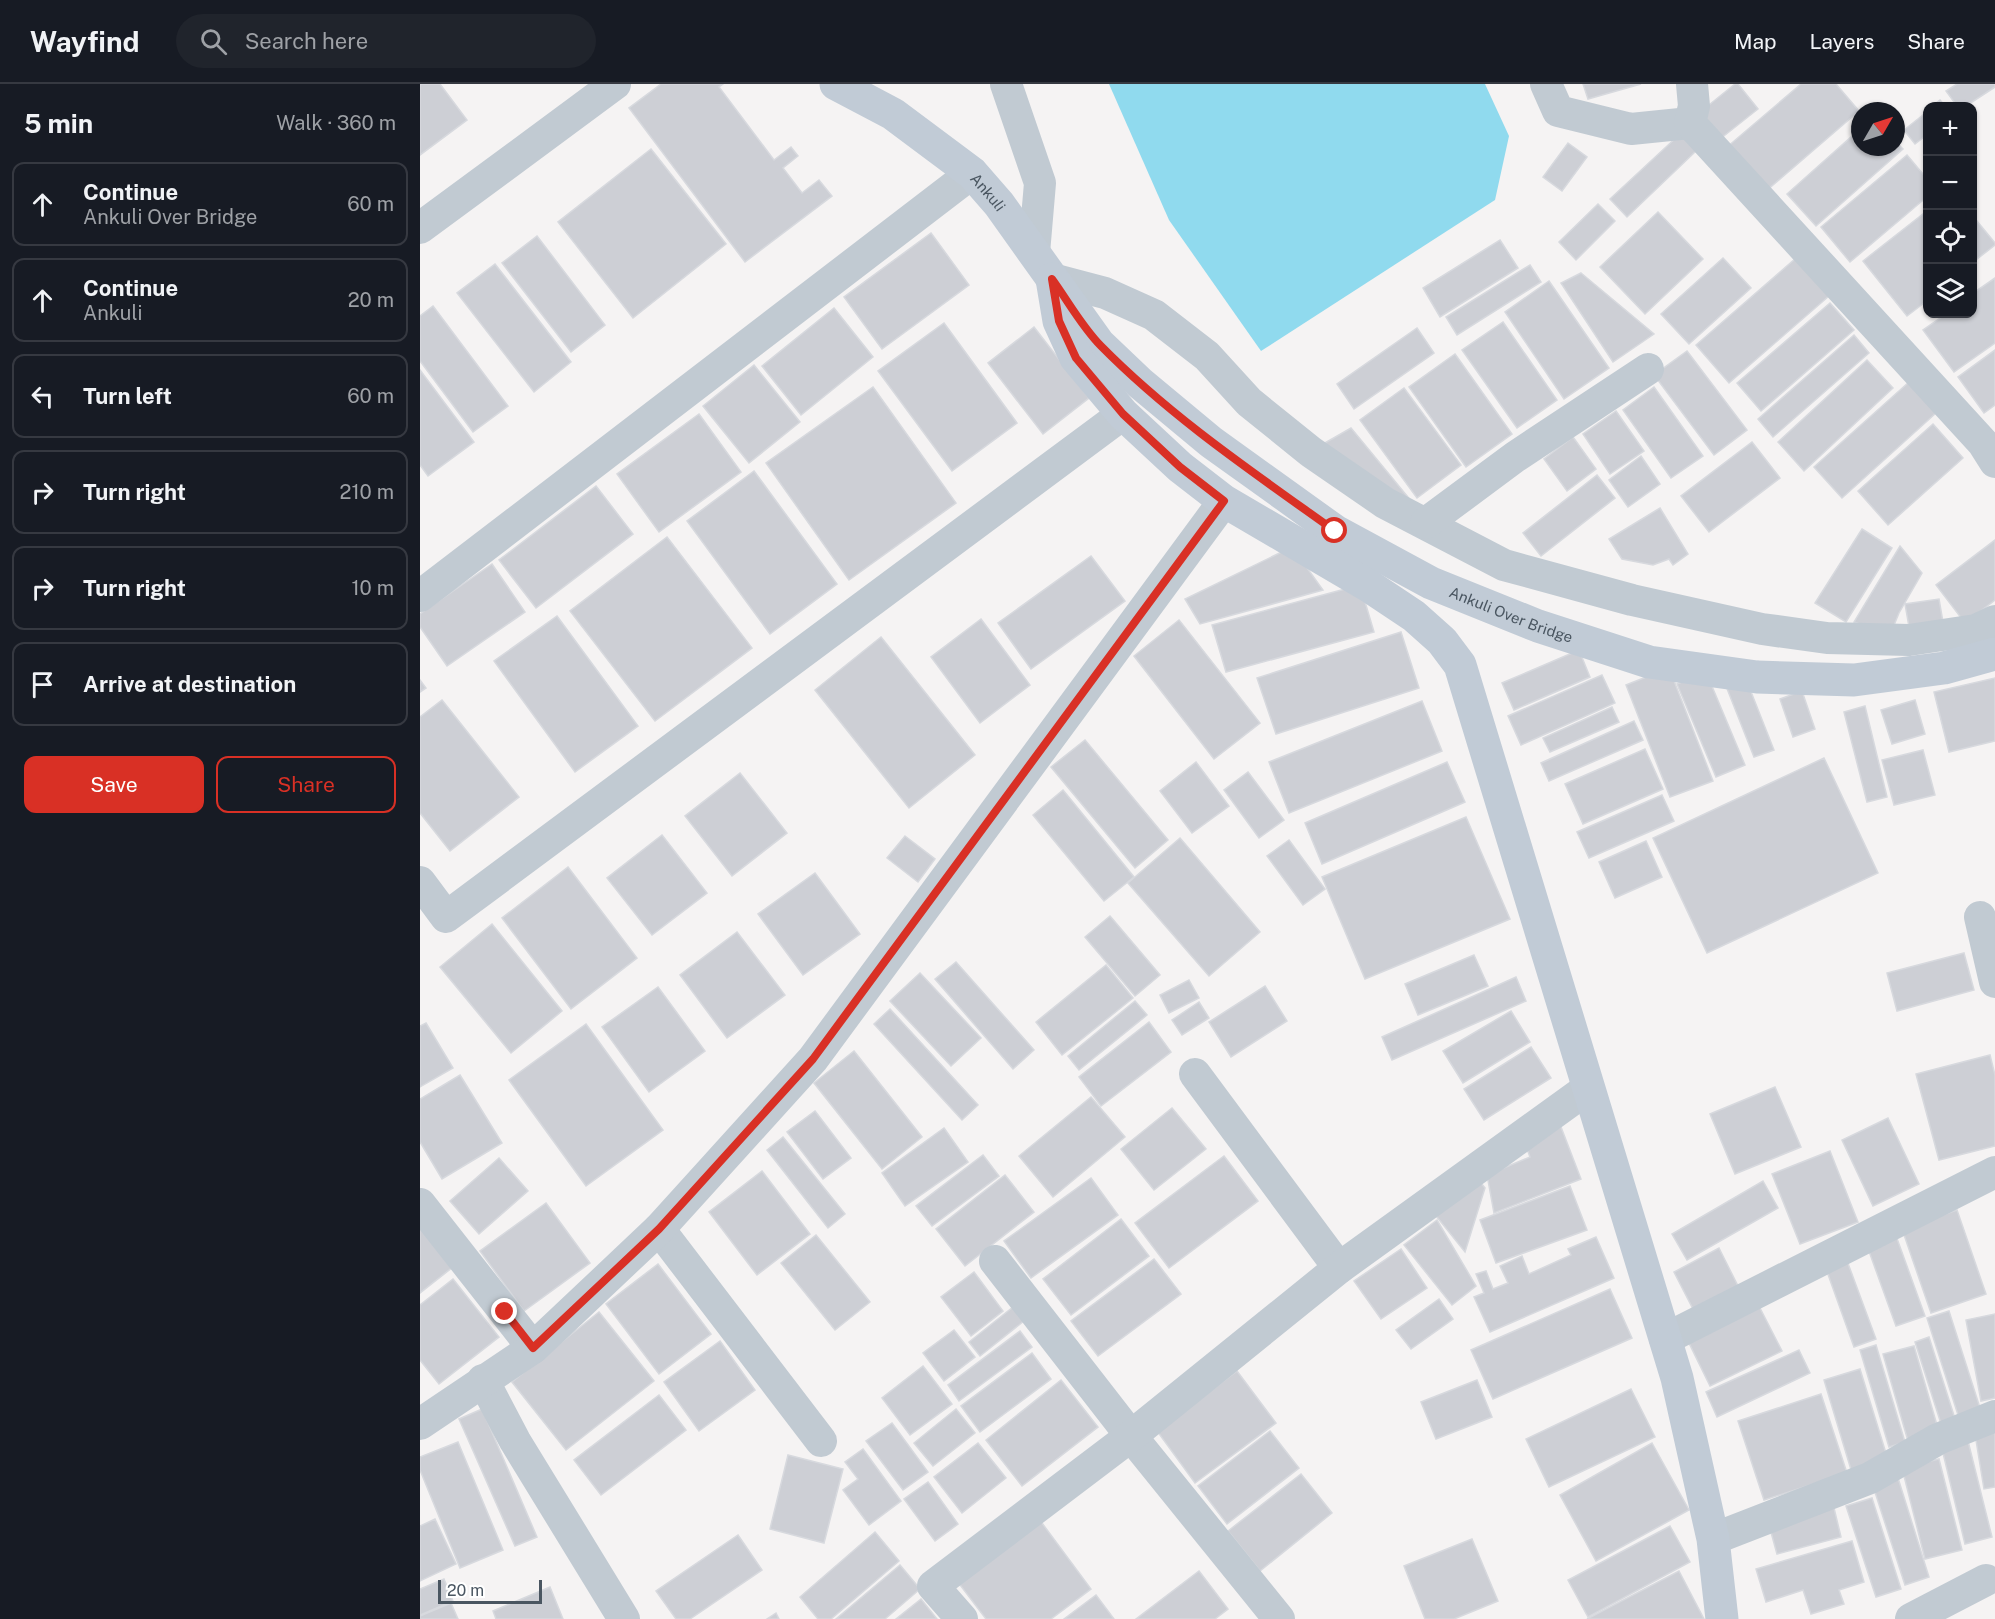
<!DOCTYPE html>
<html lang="en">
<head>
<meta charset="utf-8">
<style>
	:root { --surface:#171b24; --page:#20242c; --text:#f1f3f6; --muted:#9ea1a6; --line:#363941; --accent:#d93025 }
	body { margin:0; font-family:"Public Sans",sans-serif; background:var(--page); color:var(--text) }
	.controls { position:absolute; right:18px; top:18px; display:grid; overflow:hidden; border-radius:12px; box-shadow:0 2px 4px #0004 }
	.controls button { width:54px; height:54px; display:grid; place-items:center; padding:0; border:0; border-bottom:2px solid var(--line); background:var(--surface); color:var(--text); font:30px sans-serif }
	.compass { position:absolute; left:1431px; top:18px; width:54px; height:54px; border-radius:50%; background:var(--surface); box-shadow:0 2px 4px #0004; rotate:51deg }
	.scale { position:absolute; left:18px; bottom:15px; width:104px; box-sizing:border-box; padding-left:6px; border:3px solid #4a5661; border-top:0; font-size:16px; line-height:21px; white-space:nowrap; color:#4a5661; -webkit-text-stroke:4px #fff; paint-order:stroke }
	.stop { position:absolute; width:18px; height:18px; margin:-14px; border:4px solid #d93025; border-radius:50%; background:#fff }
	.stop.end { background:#d93025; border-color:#fff; box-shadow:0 2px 6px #0008 }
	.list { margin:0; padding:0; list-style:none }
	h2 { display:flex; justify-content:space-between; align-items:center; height:78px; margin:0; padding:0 24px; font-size:26px }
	h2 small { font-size:20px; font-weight:400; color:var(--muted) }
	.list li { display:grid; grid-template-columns:39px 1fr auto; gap:18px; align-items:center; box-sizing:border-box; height:84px; margin:0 12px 12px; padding:0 12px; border:2px solid var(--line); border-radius:12px }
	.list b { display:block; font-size:22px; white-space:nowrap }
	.list p { margin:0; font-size:20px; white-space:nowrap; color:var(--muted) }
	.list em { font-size:20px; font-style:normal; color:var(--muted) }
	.actions { display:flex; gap:12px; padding:18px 24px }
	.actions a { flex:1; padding:14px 0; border:2px solid var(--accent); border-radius:12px; text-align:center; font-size:21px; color:var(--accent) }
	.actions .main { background:var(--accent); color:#fff }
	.icon { flex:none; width:33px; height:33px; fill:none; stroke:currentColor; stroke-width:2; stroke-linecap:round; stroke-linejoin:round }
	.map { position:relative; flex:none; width:1575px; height:1535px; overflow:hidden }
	header { display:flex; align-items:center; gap:36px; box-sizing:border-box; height:84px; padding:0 30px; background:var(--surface); border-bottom:2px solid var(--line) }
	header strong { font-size:28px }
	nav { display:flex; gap:33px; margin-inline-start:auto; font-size:21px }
	.search { width:420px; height:54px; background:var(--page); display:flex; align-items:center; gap:15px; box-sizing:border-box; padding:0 21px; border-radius:33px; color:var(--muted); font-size:22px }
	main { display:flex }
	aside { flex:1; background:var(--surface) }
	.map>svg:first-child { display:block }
	.water { fill:#90daee }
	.building { fill:#cdcfd5; stroke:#d7d9de; stroke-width:1.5 }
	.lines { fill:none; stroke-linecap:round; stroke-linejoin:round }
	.street { stroke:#c1cad2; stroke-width:32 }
	.secondary { stroke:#c1cbd6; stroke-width:33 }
	.route { stroke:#d93025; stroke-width:8 }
	.labels { text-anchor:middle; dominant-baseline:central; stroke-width:5; stroke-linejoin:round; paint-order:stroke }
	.street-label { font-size:15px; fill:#4a5661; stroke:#fff }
</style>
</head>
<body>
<header>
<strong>Wayfind</strong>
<div class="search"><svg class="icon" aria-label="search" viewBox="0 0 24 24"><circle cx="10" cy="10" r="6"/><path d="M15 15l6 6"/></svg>Search here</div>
<nav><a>Map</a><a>Layers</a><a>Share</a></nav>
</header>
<main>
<aside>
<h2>5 min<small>Walk · 360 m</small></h2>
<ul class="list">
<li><svg class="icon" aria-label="ahead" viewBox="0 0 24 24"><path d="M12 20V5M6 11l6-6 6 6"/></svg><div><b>Continue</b><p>Ankuli Over Bridge</p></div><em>60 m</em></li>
<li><svg class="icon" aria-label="ahead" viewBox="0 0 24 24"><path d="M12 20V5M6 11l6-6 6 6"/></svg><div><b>Continue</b><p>Ankuli</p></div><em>20 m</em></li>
<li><svg class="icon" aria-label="left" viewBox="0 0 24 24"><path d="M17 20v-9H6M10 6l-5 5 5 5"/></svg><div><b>Turn left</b></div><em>60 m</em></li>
<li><svg class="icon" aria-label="right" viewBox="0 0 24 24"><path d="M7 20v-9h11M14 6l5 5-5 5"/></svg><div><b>Turn right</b></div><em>210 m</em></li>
<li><svg class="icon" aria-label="right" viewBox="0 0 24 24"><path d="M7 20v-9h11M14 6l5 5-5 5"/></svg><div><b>Turn right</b></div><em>10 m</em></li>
<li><svg class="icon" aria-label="arrive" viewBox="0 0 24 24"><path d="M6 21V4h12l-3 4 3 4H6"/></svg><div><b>Arrive at destination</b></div></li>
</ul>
<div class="actions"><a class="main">Save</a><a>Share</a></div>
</aside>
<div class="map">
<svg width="1575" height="1535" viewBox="0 0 1575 1535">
	<rect width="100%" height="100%" fill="#f5f3f3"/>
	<!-- water -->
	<polygon class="water" points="689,0 1065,0 1089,52 1075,116 841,267 749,136"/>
	<!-- building -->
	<g class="building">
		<polygon points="0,0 20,0 47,36 0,71"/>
		<polygon points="241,0 303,0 299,3 354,76 371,63 378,72 363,84 382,109 399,96 412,112 325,178 209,24"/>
		<polygon points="1163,0 1221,0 1168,15"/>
		<polygon points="1315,0 1318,0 1338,25 1300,55 1279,29"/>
		<polygon points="1381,0 1416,0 1439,27 1339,113 1300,69"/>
		<polygon points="1537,0 1575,0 1575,3 1546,22 1537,22 1526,7"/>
		<polygon points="1520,16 1525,22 1512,22"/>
		<polygon points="1508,27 1508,50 1495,60 1484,46"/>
		<polygon points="1440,45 1440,63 1476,63 1476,58 1483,65 1396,142 1367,110"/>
		<polygon points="1260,50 1276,67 1207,133 1190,115"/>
		<polygon points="1148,59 1167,73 1142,107 1123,93"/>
		<polygon points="231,65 306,160 213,234 138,138"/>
		<polygon points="1487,71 1508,96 1508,112 1430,178 1401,143"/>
		<polygon points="1178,120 1195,137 1156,176 1139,158"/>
		<polygon points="1508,126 1508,216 1487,232 1443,177"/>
		<polygon points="1238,128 1283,175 1225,230 1180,183"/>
		<polygon points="1552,131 1575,159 1575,161 1552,179"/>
		<polygon points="511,149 549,201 462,265 424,213"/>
		<polygon points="117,152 185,241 151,268 82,179"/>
		<polygon points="1080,156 1098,184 1020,233 1003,204"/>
		<polygon points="1303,174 1331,204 1269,260 1241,230"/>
		<polygon points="1376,174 1409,212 1309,299 1276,261"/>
		<polygon points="75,180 151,278 114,308 37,209"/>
		<polygon points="1110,181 1121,198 1037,251 1026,233"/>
		<polygon points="1161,189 1234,250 1193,278 1141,199"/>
		<polygon points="1575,194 1575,259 1534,288 1503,246 1526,230 1552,230 1552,210"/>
		<polygon points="1129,197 1189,284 1144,315 1085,228"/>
		<polygon points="1410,219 1434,246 1341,327 1317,299"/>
		<polygon points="13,222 88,322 53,348 0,277 0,232"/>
		<polygon points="414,224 453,273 381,331 342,282"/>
		<polygon points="1083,238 1137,316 1097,344 1042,266"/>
		<polygon points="524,239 597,339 532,387 458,287"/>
		<polygon points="614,243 669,314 623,350 568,279"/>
		<polygon points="997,244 1014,269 934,325 917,300"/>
		<polygon points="1434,251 1449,269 1353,353 1338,335"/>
		<polygon points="1575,266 1575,321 1564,329 1538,293"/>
		<polygon points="1267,267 1327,346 1294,371 1234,291"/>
		<polygon points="1035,270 1092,350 1046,383 989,303"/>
		<polygon points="1447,276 1473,304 1384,387 1358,358"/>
		<polygon points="334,281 380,338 329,379 283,322"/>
		<polygon points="0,286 54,358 8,392 0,381"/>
		<polygon points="1489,298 1516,329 1422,414 1394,383"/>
		<polygon points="453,303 536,419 429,496 346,379"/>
		<polygon points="1234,303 1283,372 1251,394 1203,326"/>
		<polygon points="984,304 1041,381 997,414 940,336"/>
		<polygon points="1196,327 1224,367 1190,390 1163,350"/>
		<polygon points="279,330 321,388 239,448 197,390"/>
		<polygon points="1513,340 1543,374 1468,441 1438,407"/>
		<polygon points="931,344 992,418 896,364"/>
		<polygon points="1153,353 1176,385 1147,407 1124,375"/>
		<polygon points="1332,358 1360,394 1289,448 1261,412"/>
		<polygon points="1221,372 1240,400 1208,423 1189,396"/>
		<polygon points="334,387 417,500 350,550 267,437"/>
		<polygon points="1177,391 1195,414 1121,472 1103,449"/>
		<polygon points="176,402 213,450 116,524 79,476"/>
		<polygon points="1240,424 1268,470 1253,481 1249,475 1233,481 1202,475 1189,455"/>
		<polygon points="1442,445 1472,464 1426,538 1395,519"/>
		<polygon points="247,453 332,564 235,637 150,527"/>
		<polygon points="1575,456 1575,516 1545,539 1516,501"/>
		<polygon points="1480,462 1502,489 1479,529 1470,551 1434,538"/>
		<polygon points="872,463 903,506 780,540 765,515"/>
		<polygon points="671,472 705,517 611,585 578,539"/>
		<polygon points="72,480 105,528 27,582 0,543 0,530"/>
		<polygon points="940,501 954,548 806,588 792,541"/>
		<polygon points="1519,515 1523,538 1489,543 1485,520"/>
		<polygon points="137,532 218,642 155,688 74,577"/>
		<polygon points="561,535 610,601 560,639 511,573"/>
		<polygon points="759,536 840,639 794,675 714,572"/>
		<polygon points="981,548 999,604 856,650 837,594"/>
		<polygon points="461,553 555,671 489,724 395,606"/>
		<polygon points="1159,566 1170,593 1094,626 1082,599"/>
		<polygon points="1249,584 1293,697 1250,713 1206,601"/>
		<polygon points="1286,588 1325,681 1296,693 1257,600"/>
		<polygon points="1324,590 1354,666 1334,673 1304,597"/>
		<polygon points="1182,591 1195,619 1101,661 1088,632"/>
		<polygon points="1575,594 1575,657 1529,668 1514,608"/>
		<polygon points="0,596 6,604 0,608"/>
		<polygon points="1382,607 1395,645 1373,653 1360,615"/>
		<polygon points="22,616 99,713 30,767 0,729 0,633"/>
		<polygon points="1495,616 1505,650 1472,660 1461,626"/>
		<polygon points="1002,617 1022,667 869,729 849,678"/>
		<polygon points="1445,622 1467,713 1447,718 1424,628"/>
		<polygon points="1192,623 1199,638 1130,668 1123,654"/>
		<polygon points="1214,637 1223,656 1129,697 1121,679"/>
		<polygon points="665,656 748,756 715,784 631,683"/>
		<polygon points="1225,665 1243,705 1163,740 1145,700"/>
		<polygon points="1503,666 1515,711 1474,721 1462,676"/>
		<polygon points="1404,674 1458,789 1287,869 1233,754"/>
		<polygon points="776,678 809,722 772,749 740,707"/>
		<polygon points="1027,678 1045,718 902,780 885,739"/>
		<polygon points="828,688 864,736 839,754 804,706"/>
		<polygon points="320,689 367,749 312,792 265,732"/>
		<polygon points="643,706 714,793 684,817 613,731"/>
		<polygon points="1242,711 1254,737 1169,774 1157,748"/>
		<polygon points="1046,733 1090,835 945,895 902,793"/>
		<polygon points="242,751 287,809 232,851 187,794"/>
		<polygon points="485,752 515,775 498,798 467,774"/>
		<polygon points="760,754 840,848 789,892 708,799"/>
		<polygon points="869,756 905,805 883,821 847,772"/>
		<polygon points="1226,757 1242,793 1195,814 1179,778"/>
		<polygon points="148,783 217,874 151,925 82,834"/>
		<polygon points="395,789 440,850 383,891 338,830"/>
		<polygon points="690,832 740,891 715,912 665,853"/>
		<polygon points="72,840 142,927 91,969 20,883"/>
		<polygon points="317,848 365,911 307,954 260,891"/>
		<polygon points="1544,869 1554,906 1477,927 1467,889"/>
		<polygon points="1054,871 1068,902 998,931 985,900"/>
		<polygon points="536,878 614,966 593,985 515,895"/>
		<polygon points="686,881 713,914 642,971 616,938"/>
		<polygon points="500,889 561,954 531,982 470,917"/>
		<polygon points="1096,893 1106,917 972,976 962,953"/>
		<polygon points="769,896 779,914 749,929 740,911"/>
		<polygon points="845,902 867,937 811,973 789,938"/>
		<polygon points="238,903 285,967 229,1008 182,943"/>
		<polygon points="715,917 727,931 659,986 648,972"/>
		<polygon points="779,918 789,934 762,951 752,936"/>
		<polygon points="470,925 558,1021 542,1036 454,940"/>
		<polygon points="1091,927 1110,958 1043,999 1023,967"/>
		<polygon points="729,938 751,968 681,1022 659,993"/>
		<polygon points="6,939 33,984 0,1003 0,942"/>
		<polygon points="166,940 243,1046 166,1102 89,996"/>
		<polygon points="1111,963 1131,994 1064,1036 1044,1005"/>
		<polygon points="434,967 502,1053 462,1085 394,999"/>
		<polygon points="1570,971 1575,991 1575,1062 1519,1076 1496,990"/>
		<polygon points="40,991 82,1059 22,1095 0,1058 0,1015"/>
		<polygon points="1355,1003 1381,1063 1315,1090 1290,1030"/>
		<polygon points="671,1013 705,1053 633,1113 599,1072"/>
		<polygon points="752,1024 786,1065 734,1106 701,1065"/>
		<polygon points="395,1027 431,1074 403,1095 367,1048"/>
		<polygon points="1468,1034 1499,1100 1453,1122 1422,1056"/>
		<polygon points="1141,1043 1161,1095 1074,1129 1067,1091 1110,1073 1104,1057"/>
		<polygon points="524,1044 548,1078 485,1122 462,1089"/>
		<polygon points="363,1053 425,1130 408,1144 347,1066"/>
		<polygon points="1410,1067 1438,1138 1380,1160 1352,1090"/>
		<polygon points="563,1071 579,1092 512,1142 496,1122"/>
		<polygon points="804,1072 838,1117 749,1184 715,1139"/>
		<polygon points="79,1074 108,1107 59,1150 30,1117"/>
		<polygon points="342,1087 390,1150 337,1191 289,1128"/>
		<polygon points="585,1091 614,1128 545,1182 516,1145"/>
		<polygon points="1056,1093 1065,1104 1045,1168 1013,1128"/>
		<polygon points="671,1094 698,1131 611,1194 584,1157"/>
		<polygon points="1343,1097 1358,1124 1267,1176 1252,1150"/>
		<polygon points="1150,1102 1167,1146 1076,1179 1060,1136"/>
		<polygon points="126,1119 170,1179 104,1227 60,1167"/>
		<polygon points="1537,1126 1566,1210 1511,1229 1482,1145"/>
		<polygon points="701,1135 729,1172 651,1231 623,1195"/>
		<polygon points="1017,1136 1056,1202 1032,1221 984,1161"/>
		<polygon points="0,1141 33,1183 0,1209"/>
		<polygon points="1475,1149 1505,1232 1476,1242 1446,1159"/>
		<polygon points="396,1151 450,1218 415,1246 361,1179"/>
		<polygon points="1176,1153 1194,1194 1070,1248 1054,1213 1064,1209 1056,1190 1066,1187 1073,1205 1088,1199 1080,1182 1102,1172 1109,1190 1151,1171 1148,1165"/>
		<polygon points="1299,1164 1318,1202 1273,1225 1254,1188"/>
		<polygon points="981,1165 1007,1204 961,1235 934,1197"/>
		<polygon points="1426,1174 1456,1255 1434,1263 1405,1182"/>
		<polygon points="734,1175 761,1210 678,1272 651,1237"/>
		<polygon points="238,1180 291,1250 239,1290 186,1220"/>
		<polygon points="554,1188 583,1227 551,1252 521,1213"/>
		<polygon points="33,1195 79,1253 19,1300 0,1276 0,1221"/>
		<polygon points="1190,1205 1212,1254 1073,1315 1051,1266"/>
		<polygon points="1019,1215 1033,1235 991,1265 976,1246"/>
		<polygon points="1339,1222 1362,1267 1290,1302 1268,1257"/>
		<polygon points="593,1223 604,1237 560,1272 549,1258"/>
		<polygon points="1529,1227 1561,1327 1539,1334 1507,1234"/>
		<polygon points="179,1228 234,1297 146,1366 92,1298"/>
		<polygon points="1575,1230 1575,1314 1561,1317 1546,1236"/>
		<polygon points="534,1246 555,1273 524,1297 503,1269"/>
		<polygon points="600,1247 612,1263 539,1317 528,1301"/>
		<polygon points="1509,1253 1537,1341 1523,1346 1495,1258"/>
		<polygon points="300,1257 335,1306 279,1347 244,1298"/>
		<polygon points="1456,1261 1485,1358 1469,1363 1440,1266"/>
		<polygon points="1494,1262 1519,1348 1488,1357 1463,1270"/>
		<polygon points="1379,1266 1390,1289 1297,1333 1286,1308"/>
		<polygon points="612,1269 631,1295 560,1348 541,1322"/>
		<polygon points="503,1282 532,1320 490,1351 462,1314"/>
		<polygon points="1440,1285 1469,1379 1432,1389 1404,1296"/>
		<polygon points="817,1287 856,1339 775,1399 737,1347"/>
		<polygon points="641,1296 678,1343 602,1402 566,1356"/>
		<polygon points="1057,1296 1072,1333 1016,1355 1001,1318"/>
		<polygon points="1211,1305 1235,1353 1129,1403 1106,1355"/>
		<polygon points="1401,1310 1427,1389 1344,1416 1318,1337"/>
		<polygon points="239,1311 266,1346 181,1411 154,1376"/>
		<polygon points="62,1325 117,1453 95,1462 39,1335"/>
		<polygon points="536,1325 555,1349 513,1382 494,1359"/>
		<polygon points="472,1339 508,1388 483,1406 446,1357"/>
		<polygon points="1575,1346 1575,1403 1564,1405 1555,1350"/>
		<polygon points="850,1347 879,1384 807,1440 778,1402"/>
		<polygon points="1547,1353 1572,1453 1545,1460 1523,1369"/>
		<polygon points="38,1358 83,1466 40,1484 0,1386 0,1373"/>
		<polygon points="558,1359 586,1394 542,1429 514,1393"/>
		<polygon points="1232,1359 1269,1426 1176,1477 1140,1411"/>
		<polygon points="443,1365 481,1417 449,1441 423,1406 438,1395 425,1378"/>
		<polygon points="368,1371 423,1385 404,1459 350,1445"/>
		<polygon points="1519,1375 1542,1466 1505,1475 1482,1384"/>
		<polygon points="881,1390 912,1429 840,1487 808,1447"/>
		<polygon points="1478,1394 1509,1493 1485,1501 1453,1402"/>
		<polygon points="508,1398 538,1440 515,1457 484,1415"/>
		<polygon points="1452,1414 1481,1505 1456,1513 1426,1422"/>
		<polygon points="1414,1424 1421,1453 1357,1470 1349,1441"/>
		<polygon points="15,1435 36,1480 0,1497 0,1442"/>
		<polygon points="619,1435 671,1505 631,1535 566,1535 537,1497"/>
		<polygon points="1250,1442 1270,1478 1168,1533 1148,1496"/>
		<polygon points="455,1448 479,1477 411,1535 398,1535 380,1513"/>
		<polygon points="318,1451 342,1486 270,1535 256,1535 236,1507"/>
		<polygon points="1052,1455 1078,1517 1034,1535 1005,1535 984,1482"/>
		<polygon points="1432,1457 1444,1498 1419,1506 1424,1520 1391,1530 1383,1506 1346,1518 1336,1485"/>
		<polygon points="480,1481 500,1505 465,1535 416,1535"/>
		<polygon points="779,1487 808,1525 795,1535 716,1535"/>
		<polygon points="1259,1487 1284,1535 1167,1535"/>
		<polygon points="24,1495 33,1517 0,1531 0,1505"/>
		<polygon points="130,1503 143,1535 76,1535 73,1527"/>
		<polygon points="676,1511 694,1535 644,1535"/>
		<polygon points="501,1515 517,1535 476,1535"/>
		<polygon points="31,1519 38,1535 0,1535 0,1532"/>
		<polygon points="356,1529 359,1535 347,1535"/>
	</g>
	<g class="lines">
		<!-- street -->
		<g class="street">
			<polyline points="586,0 620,99 614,169"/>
			<polyline points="1126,0 1138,27 1211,45 1270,39"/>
			<polyline points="1272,0 1274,22 1270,39 1563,359 1575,378"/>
			<polyline points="0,144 195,0"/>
			<polyline points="632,195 685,209 734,231 787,272 829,318 891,368 965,419 1084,481 1212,516 1342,545 1407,554 1489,556 1556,546 1575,537"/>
			<polyline points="1006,439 1095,373 1228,285"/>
			<polyline points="0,512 552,89"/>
			<polyline points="0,798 26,833 703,330"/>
			<polyline points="1560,833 1575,898"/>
			<polyline points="775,990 919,1184"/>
			<polyline points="0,1120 113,1264"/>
			<polyline points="239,1145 401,1357"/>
			<polyline points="575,1177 711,1352 859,1535"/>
			<polyline points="1245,1255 1575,1088"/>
			<polyline points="63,1296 95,1357 204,1535"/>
			<polyline points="0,1340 113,1264 239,1145 393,975 804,417"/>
			<polyline points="1293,1455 1450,1394 1518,1355 1575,1332"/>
			<polyline points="542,1535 513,1502 711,1352 919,1184 1167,1005"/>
			<polyline points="1491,1535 1566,1496"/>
		</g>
		<!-- secondary -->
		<g class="secondary">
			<path id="s1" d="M416 0 473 30 552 89 579 120 679 260 720 299 791 358 915 447 1011 499 1118 542 1229 578 1337 593 1434 596 1524 584 1575 570"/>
			<polyline points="632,195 639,237 656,274 703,330 760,383 804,417 949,502 994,532 1022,557 1040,581 1257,1294 1293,1455 1302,1535"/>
		</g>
	</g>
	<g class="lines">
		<!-- route -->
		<path class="route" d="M85 1228 113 1264 239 1145 393 975 804 417 760 383 703 330 656 274 639 237 632 195C648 217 662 243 681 262 751 333 834 389 915 447"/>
	</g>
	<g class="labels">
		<!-- street labels -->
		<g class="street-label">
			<text stroke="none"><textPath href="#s1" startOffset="188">Ankuli</textPath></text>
			<text stroke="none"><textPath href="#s1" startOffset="873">Ankuli Over Bridge</textPath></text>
		</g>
	</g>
</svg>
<div class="controls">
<button>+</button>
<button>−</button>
<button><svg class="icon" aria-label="locate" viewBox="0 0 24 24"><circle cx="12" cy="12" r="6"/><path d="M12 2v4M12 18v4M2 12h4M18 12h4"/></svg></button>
<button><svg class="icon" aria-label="layers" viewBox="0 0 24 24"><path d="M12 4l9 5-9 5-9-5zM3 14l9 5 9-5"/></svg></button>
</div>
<svg class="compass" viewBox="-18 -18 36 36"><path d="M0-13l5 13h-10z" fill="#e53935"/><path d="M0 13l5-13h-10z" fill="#9ea1a6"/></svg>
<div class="scale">20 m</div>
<div class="stop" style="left:915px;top:447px"></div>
<div class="stop end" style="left:85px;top:1228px"></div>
</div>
</main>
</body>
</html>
